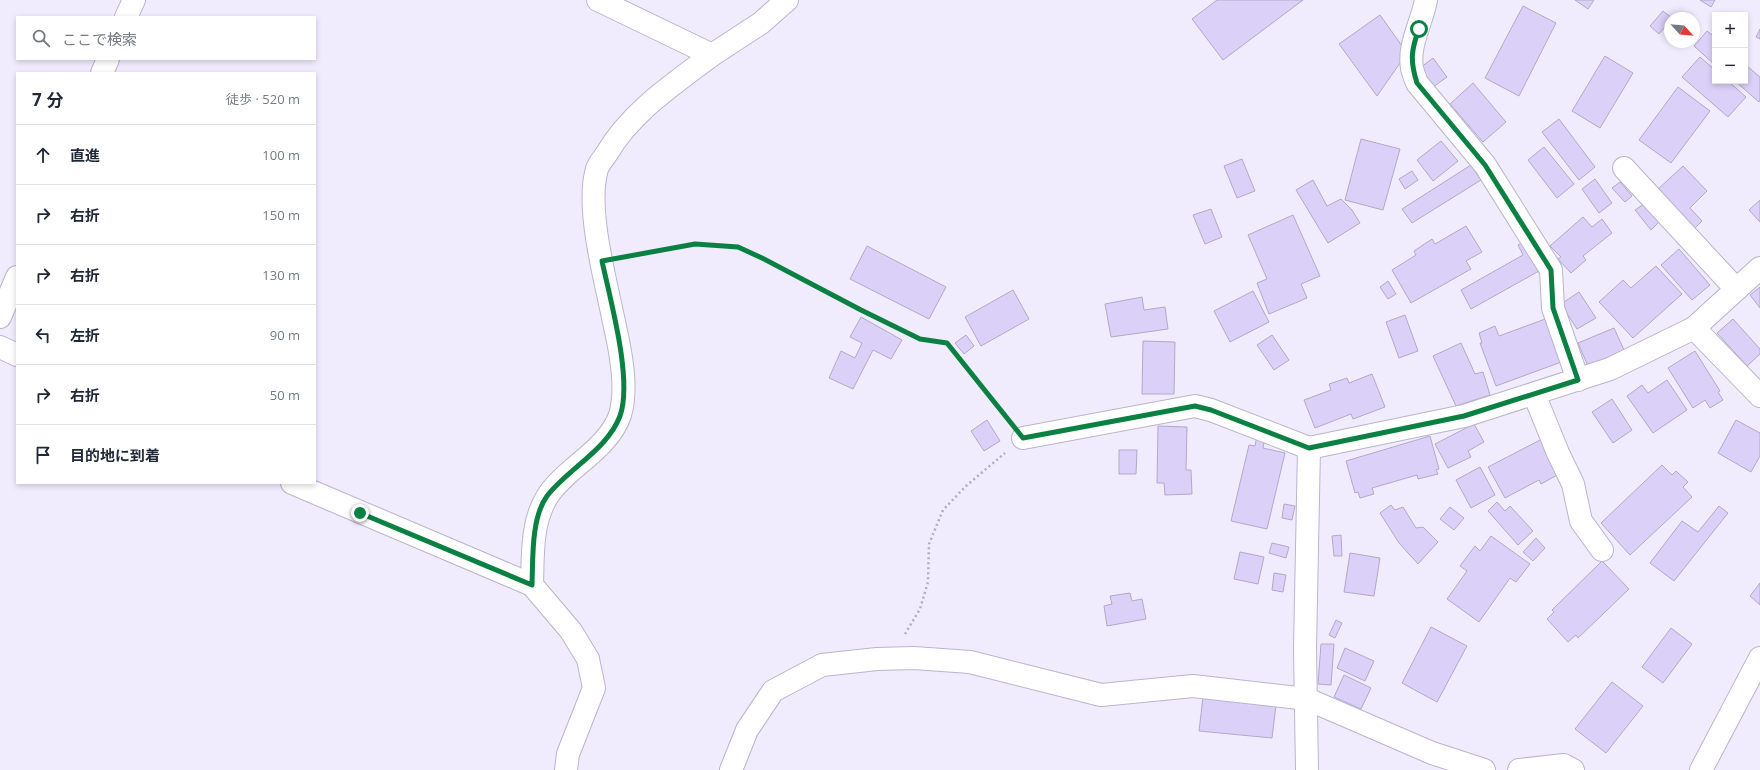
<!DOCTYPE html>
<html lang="ja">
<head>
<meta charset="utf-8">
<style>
	:root { --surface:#fff; --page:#f2f2f3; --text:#1f2937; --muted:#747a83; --line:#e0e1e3 }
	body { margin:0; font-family:"Open Sans","Noto Sans JP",sans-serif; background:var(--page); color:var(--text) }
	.controls { position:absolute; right:12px; top:12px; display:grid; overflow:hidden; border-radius:0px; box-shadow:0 2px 6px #0003 }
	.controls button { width:36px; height:36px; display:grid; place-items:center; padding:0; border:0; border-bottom:1px solid var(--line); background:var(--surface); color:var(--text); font:20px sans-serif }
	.compass { position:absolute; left:1664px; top:12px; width:36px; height:36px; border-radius:50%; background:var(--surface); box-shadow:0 2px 6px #0003; rotate:116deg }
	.stop { position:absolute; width:12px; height:12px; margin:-9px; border:3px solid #0b8043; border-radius:50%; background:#fff }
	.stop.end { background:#0b8043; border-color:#fff; box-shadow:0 1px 4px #0008 }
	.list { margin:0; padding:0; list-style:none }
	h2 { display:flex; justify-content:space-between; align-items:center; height:52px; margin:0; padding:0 16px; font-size:17px }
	h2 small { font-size:13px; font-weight:400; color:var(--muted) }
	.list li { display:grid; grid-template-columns:26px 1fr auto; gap:12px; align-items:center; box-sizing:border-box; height:60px; padding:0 16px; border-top:1px solid var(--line) }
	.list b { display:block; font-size:15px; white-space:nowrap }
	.list em { font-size:13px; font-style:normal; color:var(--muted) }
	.icon { flex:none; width:22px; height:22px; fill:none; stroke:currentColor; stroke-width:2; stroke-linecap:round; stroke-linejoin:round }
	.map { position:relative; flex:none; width:1760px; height:770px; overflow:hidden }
	.search { position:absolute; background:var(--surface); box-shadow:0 2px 6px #0003; left:16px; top:16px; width:300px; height:44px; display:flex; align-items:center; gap:10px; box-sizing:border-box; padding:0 14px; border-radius:0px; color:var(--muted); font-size:15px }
	.panel { position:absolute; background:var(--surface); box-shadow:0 2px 6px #0003; left:16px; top:72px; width:300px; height:412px; border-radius:0px }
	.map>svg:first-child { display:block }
	.building { fill:#dbd0f8; stroke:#b1aac6 }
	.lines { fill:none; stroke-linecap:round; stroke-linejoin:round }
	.minor-casing { stroke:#bbb4cf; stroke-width:24 }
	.path { stroke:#b0adbc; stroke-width:2.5; stroke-dasharray:2 3; stroke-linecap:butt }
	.minor { stroke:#fff; stroke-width:22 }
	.route { stroke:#0b8043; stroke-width:5 }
</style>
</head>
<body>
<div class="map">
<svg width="1760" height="770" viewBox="0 0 1760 770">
	<rect width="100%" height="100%" fill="#f0ecfe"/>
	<!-- building -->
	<g class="building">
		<polygon points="1217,0 1303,0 1223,60 1192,19"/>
		<polygon points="1575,0 1594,0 1588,9"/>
		<polygon points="1700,0 1715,0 1711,7"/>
		<polygon points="1523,6 1556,23 1519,96 1485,78"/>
		<polygon points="1663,11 1672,18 1670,18 1670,21 1659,34 1650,26"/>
		<polygon points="1380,15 1407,53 1377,96 1339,44"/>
		<polygon points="1760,29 1760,39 1756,37"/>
		<polygon points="1707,31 1715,37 1715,65 1694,46"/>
		<polygon points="1605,56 1633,73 1600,128 1572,111"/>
		<polygon points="1700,57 1715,70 1715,81 1728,81 1746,97 1728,117 1682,77"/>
		<polygon points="1433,58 1447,77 1433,87 1420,68"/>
		<polygon points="1747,66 1760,77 1760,100 1759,102 1735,81 1745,81 1745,69"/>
		<polygon points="1473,83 1506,122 1483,142 1450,104"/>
		<polygon points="1678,87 1710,111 1671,163 1639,140"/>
		<polygon points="1559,119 1595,167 1579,180 1542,132"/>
		<polygon points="1361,139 1400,149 1383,210 1345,200"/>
		<polygon points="1441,141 1458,161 1433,181 1417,160"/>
		<polygon points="1544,147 1574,184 1557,198 1528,160"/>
		<polygon points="1242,159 1255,191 1237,198 1224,166"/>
		<polygon points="1471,165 1481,180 1412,223 1402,209"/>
		<polygon points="1683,166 1707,191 1690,208 1702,221 1693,230 1656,191"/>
		<polygon points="1412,171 1418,180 1405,189 1399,179"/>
		<polygon points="1595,179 1612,203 1599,213 1582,189"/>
		<polygon points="1313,180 1327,206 1341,199 1352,210 1360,223 1328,243 1296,190"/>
		<polygon points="1620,182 1632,196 1625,202 1612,188"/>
		<polygon points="1760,200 1760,222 1749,210"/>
		<polygon points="1644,204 1659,222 1651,230 1635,210"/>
		<polygon points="1211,209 1222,237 1205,244 1193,215"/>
		<polygon points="1293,215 1320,276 1301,284 1307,298 1269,314 1257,283 1267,279 1248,235"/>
		<polygon points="1583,217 1592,227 1602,219 1612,233 1583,256 1586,260 1571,273 1558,259 1561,257 1550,246"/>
		<polygon points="1466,226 1482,252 1466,261 1471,269 1411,303 1392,270 1416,255 1414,251 1432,239 1435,244"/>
		<polygon points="1523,242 1539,271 1471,309 1461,290 1523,255 1518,245"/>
		<polygon points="867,246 946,287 929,319 850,279"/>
		<polygon points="1679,249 1710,285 1692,300 1661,265"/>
		<polygon points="1656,266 1682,294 1633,338 1599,302 1623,280 1631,288"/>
		<polygon points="1388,281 1396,294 1388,299 1380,287"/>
		<polygon points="1760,287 1760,308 1750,295"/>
		<polygon points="1013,290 1029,319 981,346 965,317"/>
		<polygon points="1253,291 1269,322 1230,342 1214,311"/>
		<polygon points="1579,292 1596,318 1577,329 1561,304"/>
		<polygon points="1142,297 1144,310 1165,307 1168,329 1111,337 1105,304"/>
		<polygon points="1405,315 1418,351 1399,358 1386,322"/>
		<polygon points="861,317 902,340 891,359 873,350 853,389 829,378 841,351 855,358 862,343 850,337"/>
		<polygon points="1548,318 1564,361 1496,386 1480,343 1482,343 1479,333 1495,326 1499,336"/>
		<polygon points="1733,319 1760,349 1760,354 1747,366 1717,333"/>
		<polygon points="1614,328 1624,350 1588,366 1578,343"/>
		<polygon points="966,335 974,346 964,354 955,343"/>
		<polygon points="1272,335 1289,360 1274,370 1257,345"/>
		<polygon points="1143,341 1175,342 1174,394 1142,394"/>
		<polygon points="1461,343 1475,374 1483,372 1490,395 1456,406 1433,356"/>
		<polygon points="1695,351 1720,391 1718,392 1723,400 1710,408 1705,400 1693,408 1668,368"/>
		<polygon points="1372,374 1385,407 1353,419 1351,414 1315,428 1304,400 1331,390 1329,384 1347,378 1349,383"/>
		<polygon points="1667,380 1687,410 1653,433 1627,396 1642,385 1648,393"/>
		<polygon points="1612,399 1632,430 1613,443 1592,412"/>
		<polygon points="987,420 1000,441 984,451 971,431"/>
		<polygon points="1736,420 1760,433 1760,456 1751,472 1718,453"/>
		<polygon points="1474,424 1484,442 1468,451 1471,457 1448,468 1435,444"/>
		<polygon points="1158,426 1187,427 1186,470 1191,470 1192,494 1165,495 1164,483 1157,483"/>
		<polygon points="1257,436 1265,438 1263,448 1285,453 1267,529 1231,521 1249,445 1255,446"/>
		<polygon points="1430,436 1439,469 1436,470 1438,474 1418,479 1417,475 1372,488 1374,494 1360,498 1358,492 1355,493 1346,461"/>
		<polygon points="1542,439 1559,474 1541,484 1539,480 1505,498 1488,467"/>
		<polygon points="1119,450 1137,450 1136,474 1119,474"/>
		<polygon points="1662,465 1672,475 1676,471 1688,482 1683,487 1692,497 1630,555 1601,523"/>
		<polygon points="1480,467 1495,495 1471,508 1456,480"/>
		<polygon points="1497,502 1505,511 1510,506 1533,531 1518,545 1488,511"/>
		<polygon points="1284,504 1295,506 1292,520 1282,518"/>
		<polygon points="1391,505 1395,510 1403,507 1416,528 1423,527 1438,542 1418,564 1399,543 1380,513"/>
		<polygon points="1719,506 1728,513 1674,581 1650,563 1682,521 1698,532"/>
		<polygon points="1450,507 1464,518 1454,530 1440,519"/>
		<polygon points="1341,535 1342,556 1334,556 1332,536"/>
		<polygon points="1491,536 1530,564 1516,582 1510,578 1479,622 1447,599 1467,571 1460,566 1475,546 1480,551"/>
		<polygon points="1536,538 1545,548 1533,561 1523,552"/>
		<polygon points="1272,543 1289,547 1286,558 1269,553"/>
		<polygon points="1240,552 1264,557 1258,584 1234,579"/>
		<polygon points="1350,553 1380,558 1374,596 1344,592"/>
		<polygon points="1602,561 1629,589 1578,638 1576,635 1568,642 1547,619 1554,612 1552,610"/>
		<polygon points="1274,573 1286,575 1283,592 1272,590"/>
		<polygon points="1760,583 1760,605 1750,596"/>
		<polygon points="1130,593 1132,601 1142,599 1146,619 1107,626 1104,606 1112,604 1110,596"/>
		<polygon points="1336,620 1342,623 1335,638 1329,635"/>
		<polygon points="1431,627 1467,646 1437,702 1402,683"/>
		<polygon points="1671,628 1692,644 1663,683 1642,667"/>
		<polygon points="1321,644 1334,644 1331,685 1318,684"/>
		<polygon points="1345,648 1374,661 1365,681 1337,668"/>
		<polygon points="1344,675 1371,688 1361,709 1334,697"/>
		<polygon points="1612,682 1643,706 1606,753 1575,729"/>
		<polygon points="1203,697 1276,705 1272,738 1199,731"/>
	</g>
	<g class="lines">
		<defs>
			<g id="minor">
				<polyline points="598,0 712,55 761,23 787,0"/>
				<path d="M1426 0C1422 22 1408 45 1412 68 1413 73 1415 78 1417 83L1485 165 1551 270 1553 308 1578 380"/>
				<polyline points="126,17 134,0"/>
				<polyline points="102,73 108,59"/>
				<polyline points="1624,168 1736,289"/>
				<polyline points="1760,268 1694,328 1760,396"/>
				<polyline points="0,317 17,277"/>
				<polyline points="0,347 17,355"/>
				<polyline points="1534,394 1558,453 1573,484 1581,521 1602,550"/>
				<polyline points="1023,438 1195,406 1211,410 1309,448"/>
				<polyline points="292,483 532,585 571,631 588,659 594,688 568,754 566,770"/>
				<path d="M532 585C533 556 531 523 547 497 565 468 608 450 620 415 628 389 621 353 615 327 607 285 585 209 597 169 599 163 604 158 607 153 632 111 674 84 712 55"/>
				<polyline points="731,770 747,730 773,691 822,665 877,659 914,658 970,662 1101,695 1193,686 1307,699 1432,753 1484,770"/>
				<polyline points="1307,770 1305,649 1309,448 1464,416 1610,369 1694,328"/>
				<polyline points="1519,770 1564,765 1573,770"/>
				<polyline points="1701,770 1760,658"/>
			</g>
		</defs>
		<!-- minor casing -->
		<use href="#minor" class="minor-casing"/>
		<!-- path -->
		<g class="path">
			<polyline points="626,256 695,244 738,247 762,258 861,310 920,339 947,343 1008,420"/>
			<polyline points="905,634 920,609 928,582 929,544 943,510 966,486 1005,453"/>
		</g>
		<!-- minor -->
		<use href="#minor" class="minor"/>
	</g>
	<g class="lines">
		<!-- route -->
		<path class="route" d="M360 513 532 585C533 559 531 518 547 496 569 468 607 450 620 416 633 380 610 299 602 261L695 244 738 247 762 258 861 310 920 339 947 343 1023 438 1195 406 1211 410 1309 448 1464 416 1578 380 1553 308 1551 270 1485 165 1417 83C1410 61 1411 50 1419 29"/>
	</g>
</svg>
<div class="controls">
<button>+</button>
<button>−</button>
</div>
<svg class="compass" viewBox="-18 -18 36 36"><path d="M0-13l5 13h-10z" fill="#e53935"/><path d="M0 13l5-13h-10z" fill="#747a83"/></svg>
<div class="stop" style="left:1419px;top:29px"></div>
<div class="stop end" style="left:360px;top:513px"></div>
<div class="search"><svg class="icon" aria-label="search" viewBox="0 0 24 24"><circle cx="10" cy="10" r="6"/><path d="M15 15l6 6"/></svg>ここで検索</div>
<section class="panel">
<h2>7 分<small>徒歩 · 520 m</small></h2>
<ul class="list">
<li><svg class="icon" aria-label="ahead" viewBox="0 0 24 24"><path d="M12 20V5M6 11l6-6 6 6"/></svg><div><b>直進</b></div><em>100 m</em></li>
<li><svg class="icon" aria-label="right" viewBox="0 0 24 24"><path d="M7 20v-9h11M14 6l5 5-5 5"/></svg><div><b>右折</b></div><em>150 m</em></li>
<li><svg class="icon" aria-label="right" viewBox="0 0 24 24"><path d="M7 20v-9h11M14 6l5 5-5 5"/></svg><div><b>右折</b></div><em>130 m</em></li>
<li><svg class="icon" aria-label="left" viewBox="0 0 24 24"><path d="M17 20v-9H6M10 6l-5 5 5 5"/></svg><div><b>左折</b></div><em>90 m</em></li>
<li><svg class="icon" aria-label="right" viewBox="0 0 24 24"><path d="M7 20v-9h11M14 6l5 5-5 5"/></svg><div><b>右折</b></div><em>50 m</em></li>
<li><svg class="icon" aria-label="arrive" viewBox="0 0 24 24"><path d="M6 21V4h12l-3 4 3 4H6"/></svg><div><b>目的地に到着</b></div></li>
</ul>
</section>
</div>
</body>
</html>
